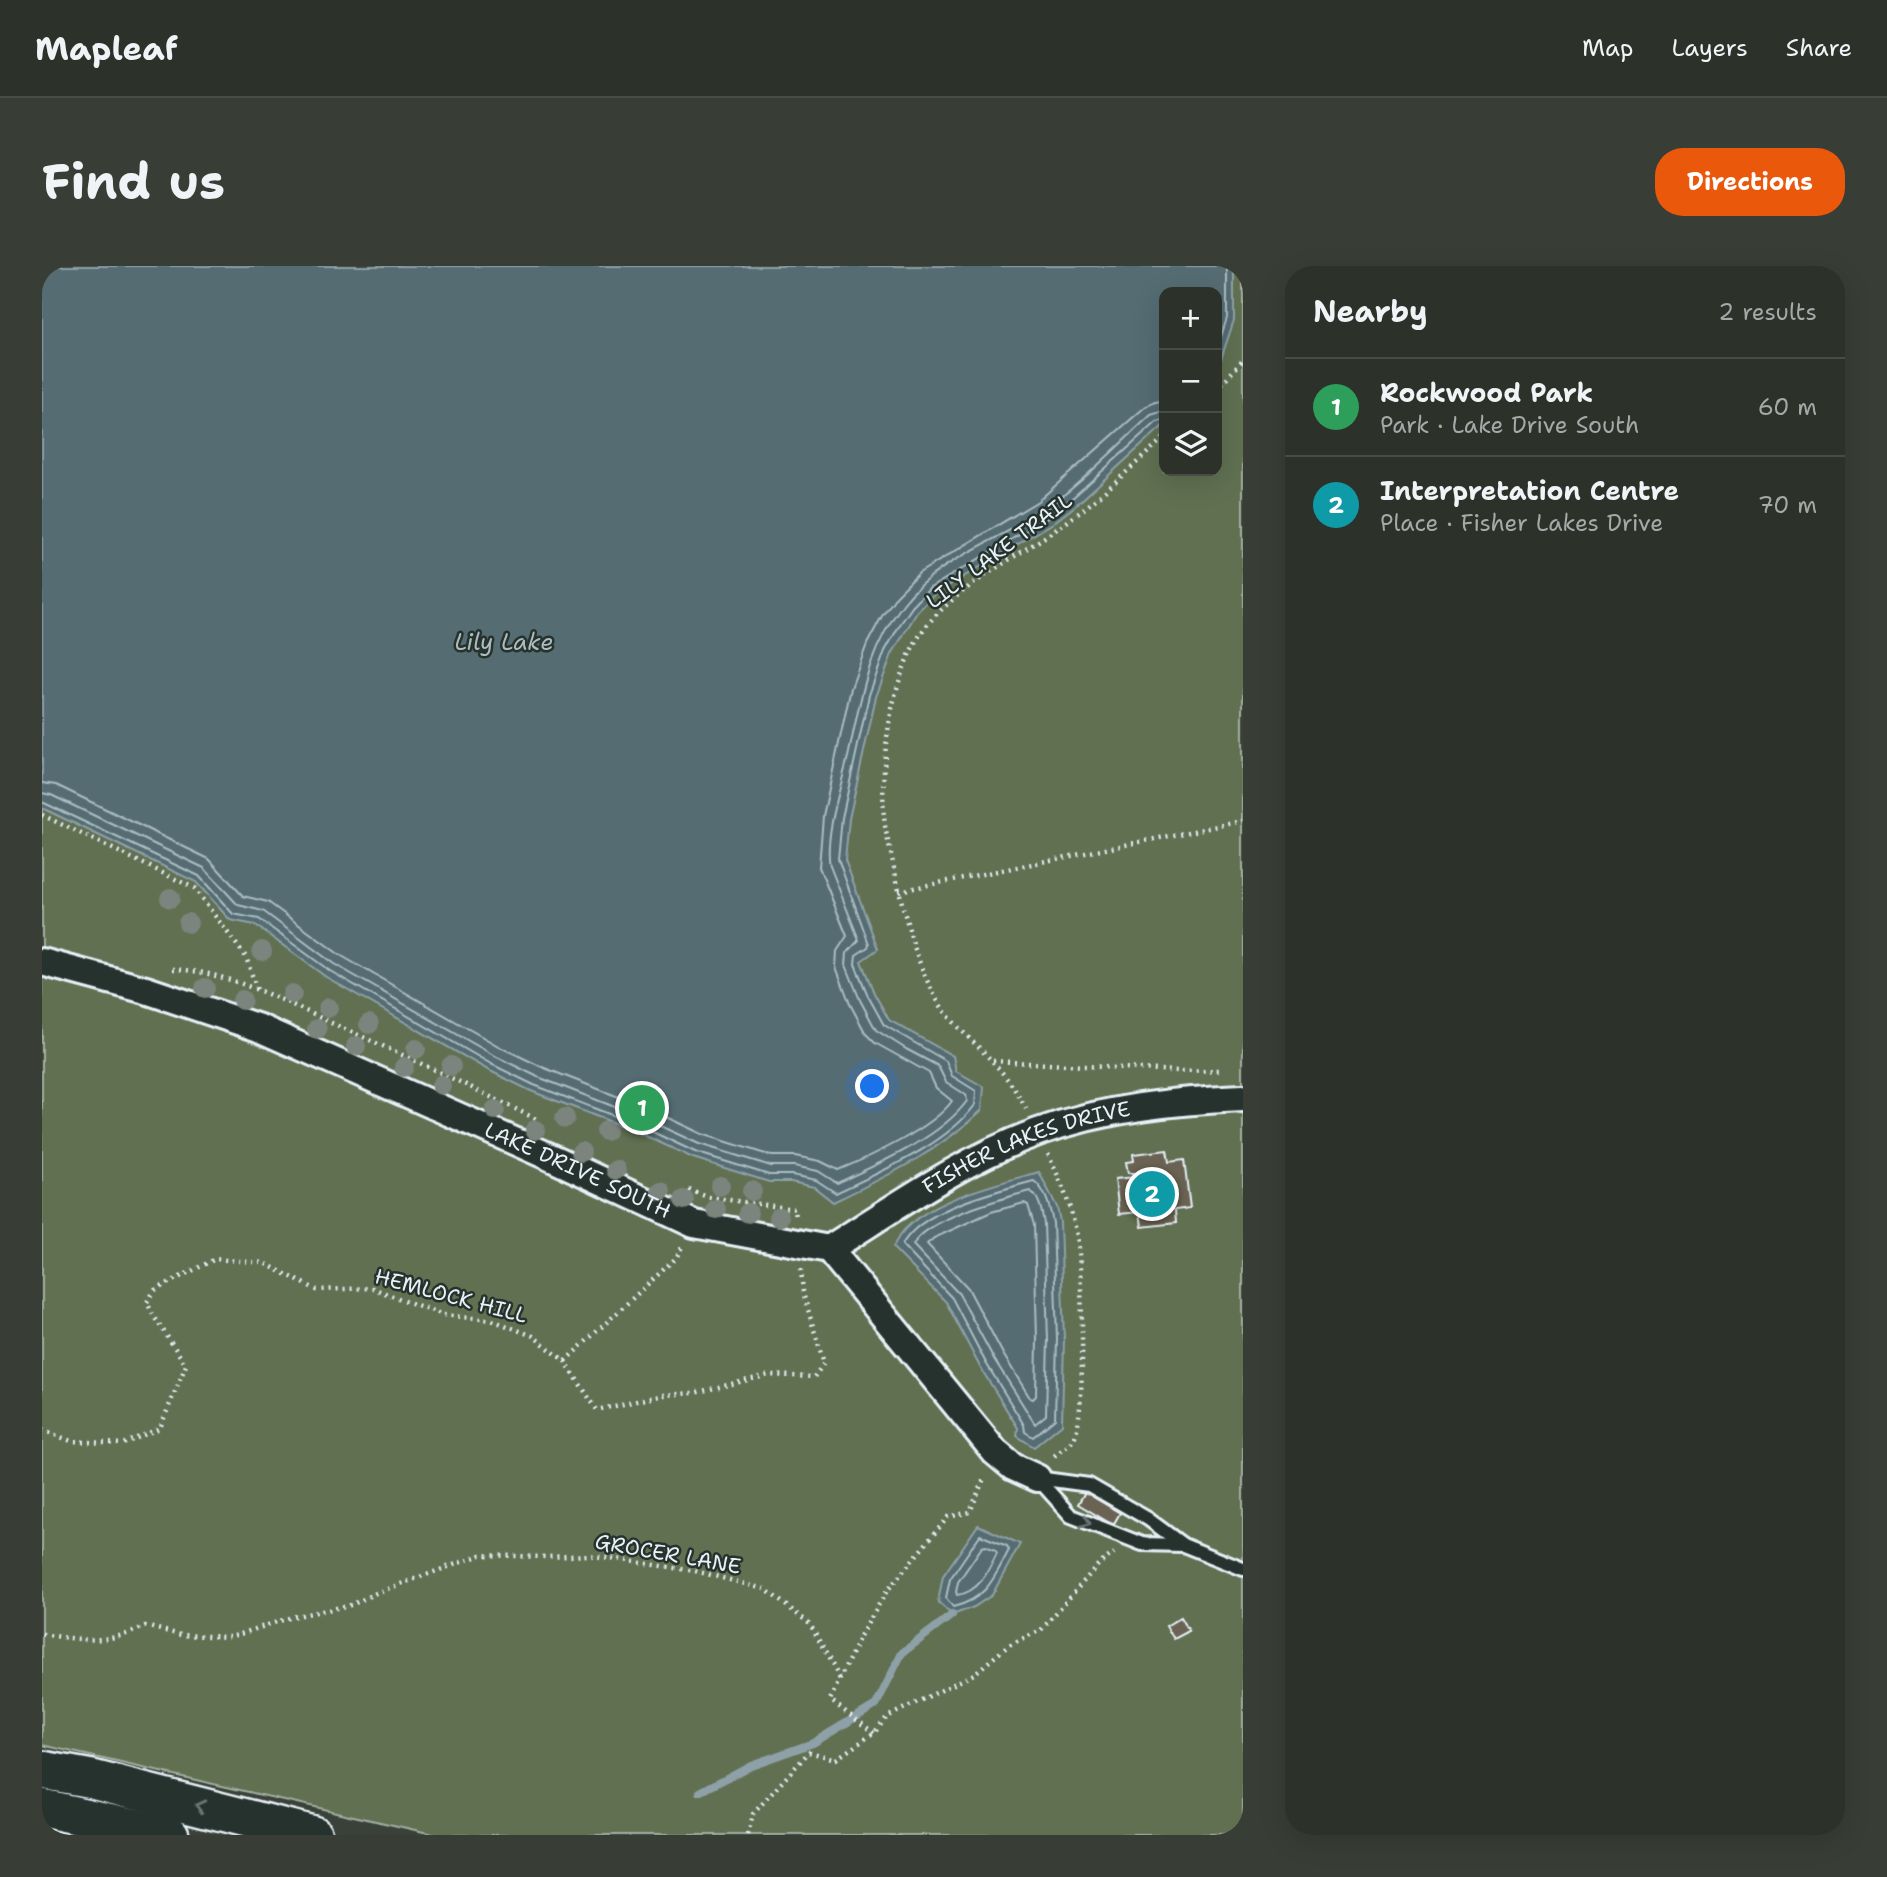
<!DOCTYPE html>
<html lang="en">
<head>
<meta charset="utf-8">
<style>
	:root { --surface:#2c312a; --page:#383d36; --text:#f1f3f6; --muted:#a6a9a8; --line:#484c47; --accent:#ea580c }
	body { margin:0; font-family:"Shantell Sans",sans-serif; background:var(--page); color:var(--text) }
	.controls { position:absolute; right:21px; top:21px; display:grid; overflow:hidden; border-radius:14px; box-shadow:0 7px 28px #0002 }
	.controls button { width:63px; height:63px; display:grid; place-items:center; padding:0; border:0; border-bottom:2px solid var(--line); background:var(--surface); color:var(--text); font:35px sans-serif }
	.you { position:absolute; left:831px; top:821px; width:24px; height:24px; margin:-18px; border:5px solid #fff; border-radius:50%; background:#1a73e8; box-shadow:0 0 0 10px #1a73e833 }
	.badge { display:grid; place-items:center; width:46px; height:46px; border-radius:50%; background:var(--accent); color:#fff; font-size:23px; font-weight:700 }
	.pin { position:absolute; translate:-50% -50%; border:4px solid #fff; box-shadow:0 2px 7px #0006 }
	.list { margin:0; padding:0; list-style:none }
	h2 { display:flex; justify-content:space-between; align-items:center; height:91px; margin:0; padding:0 28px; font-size:30px }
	h2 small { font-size:23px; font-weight:400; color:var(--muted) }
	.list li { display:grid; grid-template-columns:46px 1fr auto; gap:21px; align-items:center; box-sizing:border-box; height:98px; padding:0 28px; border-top:2px solid var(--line) }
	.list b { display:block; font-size:26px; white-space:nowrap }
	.list p { margin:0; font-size:23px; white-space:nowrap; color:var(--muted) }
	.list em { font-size:23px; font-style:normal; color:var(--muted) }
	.icon { flex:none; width:38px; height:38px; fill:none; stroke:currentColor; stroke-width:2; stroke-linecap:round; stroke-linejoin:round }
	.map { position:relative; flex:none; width:1201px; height:1569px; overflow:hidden; border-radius:28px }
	header { display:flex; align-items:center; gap:42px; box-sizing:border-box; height:98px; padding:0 35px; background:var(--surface); border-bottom:2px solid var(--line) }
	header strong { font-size:33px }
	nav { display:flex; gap:38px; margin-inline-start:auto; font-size:24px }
	.intro { display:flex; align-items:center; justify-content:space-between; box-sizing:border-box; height:168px; padding:0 42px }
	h1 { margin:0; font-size:49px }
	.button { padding:18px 32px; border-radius:28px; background:var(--accent); color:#fff; font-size:24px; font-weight:700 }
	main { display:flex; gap:42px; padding:0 42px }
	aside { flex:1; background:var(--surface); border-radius:28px; box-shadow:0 7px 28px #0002 }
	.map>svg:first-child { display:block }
	.green { fill:#616f51; stroke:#a4b0a4; stroke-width:2; fill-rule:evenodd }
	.water { fill:#546c73; stroke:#8fa1a8; stroke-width:2 }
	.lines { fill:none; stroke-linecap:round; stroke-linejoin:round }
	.shore { stroke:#adbcc3; stroke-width:2 }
	.stream { stroke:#8fa1a8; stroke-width:8 }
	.building { fill:#6a6353; stroke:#e8f1f8; stroke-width:2 }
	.service-casing { stroke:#e8f1f8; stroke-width:18 }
	.minor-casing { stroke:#e8f1f8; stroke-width:32 }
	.secondary-casing { stroke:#e8f1f8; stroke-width:42 }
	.path { stroke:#e8f1f8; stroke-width:4.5; stroke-dasharray:2 5; stroke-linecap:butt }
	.service { stroke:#26332d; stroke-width:12 }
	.minor { stroke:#26332d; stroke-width:26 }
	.secondary { stroke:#26332d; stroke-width:37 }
	.tree { fill:#7c857d }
	.oneway { stroke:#6a7674 }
	.labels { text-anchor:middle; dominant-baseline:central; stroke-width:5; stroke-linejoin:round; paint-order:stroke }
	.street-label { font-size:21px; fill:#e8f1f8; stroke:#26332d }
	.water-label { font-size:23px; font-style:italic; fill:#adbcc3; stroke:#26332d }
</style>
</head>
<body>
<header>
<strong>Mapleaf</strong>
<nav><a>Map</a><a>Layers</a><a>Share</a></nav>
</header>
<div class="intro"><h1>Find us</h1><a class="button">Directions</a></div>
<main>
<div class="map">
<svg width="1201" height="1569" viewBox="0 0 1201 1569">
	<rect width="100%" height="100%" fill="#3a4138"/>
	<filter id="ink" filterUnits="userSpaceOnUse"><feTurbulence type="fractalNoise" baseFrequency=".0143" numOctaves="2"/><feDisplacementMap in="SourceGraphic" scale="14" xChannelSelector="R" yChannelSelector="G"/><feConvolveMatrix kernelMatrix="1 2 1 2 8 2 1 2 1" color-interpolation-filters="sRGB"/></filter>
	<g filter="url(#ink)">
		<!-- green -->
		<path class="green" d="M0 0H1201V1569H395L0 1479ZM1122 26H1175V205H1122Z"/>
		<!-- water -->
		<g class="water">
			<path d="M0 0H1192V54L1175 105V26H1122V159L1033 240 1011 257 893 328 875 346 850 388 834 431 807 553 803 594 836 683 819 695 832 727 847 754 911 790 914 805 942 821 940 844C896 886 846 910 791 936L772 921 749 916H727L651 892 595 866 489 825 446 804 284 711 213 659 188 654 154 616 0 542Z"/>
			<path d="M997 906 1015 941 1018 956 1022 1073 1020 1158 992 1181 975 1170 976 1162 938 1101 904 1036 851 982C867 937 955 918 997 906Z"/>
			<polygon points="936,1259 978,1278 950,1329 932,1341 910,1349 896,1336 901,1310"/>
		</g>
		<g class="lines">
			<!-- shore -->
			<g class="shore">
				<polyline points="1175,83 1185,52 1185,0"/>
				<path d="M0 517 14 519 167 593 201 630 226 636 298 689 458 781 500 801 605 842 660 868 730 890H753L778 895 796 904C828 891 891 862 910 835L894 822 887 807 833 777 824 768 808 738 794 701 795 685 805 670 777 601 781 550 809 422 825 378 840 350 855 329 877 307 996 235 1103 141 1113 136 1122 135"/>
				<path d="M0 527 9 529 162 602 196 639 221 645 292 698 453 790 496 811 601 852 657 878 729 900H752L776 905 795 917C836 898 898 872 925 835L924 829 904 816 896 800 864 783 834 764 818 734 804 699 805 687 817 674 788 600C782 571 799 520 806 491 819 434 824 386 861 338 895 293 957 275 1002 244 1040 217 1074 181 1109 149L1122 145"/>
				<path d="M0 536 157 610 191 648 217 653 288 705 449 798 492 819 598 860 653 886 727 909H750L774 914 794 927C838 906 904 879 933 839L934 825 910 810 904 795 842 759 826 730 813 698 814 689 826 681 827 678 796 593 800 552 827 429 843 385 857 360 870 341 888 322 1007 251 1028 234 1115 156 1122 154"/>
				<path d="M992 915C1004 924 1008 942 1011 957L1015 1073 1013 1153 991 1171 983 1166 982 1159 944 1097 910 1032 860 979C879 943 954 925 992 915Z"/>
				<path d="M988 925C998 931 1000 947 1002 958L1006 1073 1004 1149 993 1158 952 1093 917 1028 871 979C885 952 959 933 988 925Z"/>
				<polygon points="982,937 986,939 992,959 995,1073 994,1130 991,1133 988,1132 961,1088 926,1022 885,978 892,972 949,946"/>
				<path d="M938 1269 965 1280 967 1284C952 1312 945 1333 911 1341L904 1332 908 1313Z"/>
				<path d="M944 1280 953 1284 955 1287C946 1306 937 1326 915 1329L914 1326 916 1316 940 1281Z"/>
			</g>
			<!-- stream -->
			<polyline class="stream" points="658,1526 709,1499 771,1477 834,1439 860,1387 910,1349"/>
		</g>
		<!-- building -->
		<g class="building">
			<polygon points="1125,884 1127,896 1142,894 1148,942 1133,944 1134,957 1100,961 1098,946 1077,948 1073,913 1094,911 1093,907 1086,907 1084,896 1092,895 1091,888"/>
			<polygon points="1043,1226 1078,1247 1071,1259 1036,1238"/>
			<polygon points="1139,1351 1147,1365 1132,1373 1124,1360"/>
		</g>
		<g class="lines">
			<defs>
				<g id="service">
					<polyline points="995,1212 1047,1219 1106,1253 1141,1279 1201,1303"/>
					<polyline points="995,1212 1029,1250 1100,1278 1141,1279"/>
				</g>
				<g id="minor">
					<path id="s1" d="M0 696 104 724 217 762 517 895 652 958 787 983 953 1186 971 1201 995 1212"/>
					<path id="s2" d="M787 983C854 941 921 893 996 866 1064 842 1130 835 1201 832"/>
				</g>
				<g id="secondary">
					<polyline points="0,1504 50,1513 271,1569"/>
					<polyline points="0,1542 128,1569"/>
				</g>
			</defs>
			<!-- service casing -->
			<use href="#service" class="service-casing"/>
			<!-- minor casing -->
			<use href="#minor" class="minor-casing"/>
			<!-- secondary casing -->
			<use href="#secondary" class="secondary-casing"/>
			<!-- path -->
			<g class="path">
				<polyline points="1175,123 1201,94"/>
				<polyline points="0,549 152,622 204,691 216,727"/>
				<polyline points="857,625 1201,555"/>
				<path d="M131 703C183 705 240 734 287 756 358 787 427 820 496 854"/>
				<polyline points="951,795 1136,805 1180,804"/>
				<path d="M984 843C975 825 964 810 950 795 932 775 908 757 894 732 871 691 861 642 851 597 848 582 843 566 842 550 838 494 849 402 886 358 917 320 981 287 1022 258 1057 233 1089 201 1122 172"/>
				<path d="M1006 888C1019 915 1029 940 1035 970 1040 997 1045 1156 1031 1174 1026 1181 1016 1186 1010 1192"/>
				<polyline points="647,924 666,931 753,943 754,952"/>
				<polyline points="523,1095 634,992 640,981"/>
				<polyline points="0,1164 29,1175 81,1178 118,1162 144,1099 111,1049 105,1036 113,1024 173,993 222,997 275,1024 330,1022 401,1049 450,1054 491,1070 523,1095 555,1144 621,1129 652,1127 727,1109 772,1111 782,1097 761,1027 759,1003"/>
				<path d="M0 1368C38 1374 67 1379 103 1360L139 1369 189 1371 250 1351 309 1339 334 1327 439 1289 506 1291 547 1289 653 1305 723 1323 768 1358 798 1413"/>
				<polyline points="832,1467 788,1434 818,1370 845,1325 906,1251 928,1246 943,1210"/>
				<polyline points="706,1569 711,1548 767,1486 794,1493 832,1467 845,1451 932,1408 967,1379 999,1364 1056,1299 1072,1287"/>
			</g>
			<!-- service -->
			<use href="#service" class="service"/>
			<!-- minor -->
			<use href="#minor" class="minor"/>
			<!-- secondary -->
			<use href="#secondary" class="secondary"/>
		</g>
		<!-- trees -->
		<g class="tree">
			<circle cx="128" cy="632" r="10"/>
			<circle cx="146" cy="657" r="10"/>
			<circle cx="220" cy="685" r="10"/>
			<circle cx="163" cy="722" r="10"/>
			<circle cx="250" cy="728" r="10"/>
			<circle cx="200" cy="734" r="10"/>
			<circle cx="286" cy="742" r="10"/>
			<circle cx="327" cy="758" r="10"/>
			<circle cx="275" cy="763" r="10"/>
			<circle cx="314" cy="780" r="10"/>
			<circle cx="374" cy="783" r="10"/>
			<circle cx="409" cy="800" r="10"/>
			<circle cx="362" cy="801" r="10"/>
			<circle cx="399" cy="819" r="10"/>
			<circle cx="453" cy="844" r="10"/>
			<circle cx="523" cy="852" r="10"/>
			<circle cx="493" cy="864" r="10"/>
			<circle cx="564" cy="865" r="10"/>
			<circle cx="539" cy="886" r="10"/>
			<circle cx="574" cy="904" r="10"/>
			<circle cx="678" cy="920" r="10"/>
			<circle cx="619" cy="925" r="10"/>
			<circle cx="710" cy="925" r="10"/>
			<circle cx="642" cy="934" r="10"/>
			<circle cx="674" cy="943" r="10"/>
			<circle cx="706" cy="947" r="10"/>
			<circle cx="737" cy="951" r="10"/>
		</g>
		<!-- one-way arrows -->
		<defs><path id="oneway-chevron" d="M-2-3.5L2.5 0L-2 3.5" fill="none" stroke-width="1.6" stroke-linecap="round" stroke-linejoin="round" transform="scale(1.75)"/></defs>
		<g class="oneway">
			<use href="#oneway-chevron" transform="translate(1044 1256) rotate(21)"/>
			<use href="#oneway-chevron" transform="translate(158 1540) rotate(-166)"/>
		</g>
	</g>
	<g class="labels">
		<!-- street labels -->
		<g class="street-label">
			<text transform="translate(957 285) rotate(-37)">LILY LAKE TRAIL</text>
			<text stroke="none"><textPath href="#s2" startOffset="224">FISHER LAKES DRIVE</textPath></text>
			<text stroke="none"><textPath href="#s1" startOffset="576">LAKE DRIVE SOUTH</textPath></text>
			<text transform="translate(409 1030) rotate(15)">HEMLOCK HILL</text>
			<text transform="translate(626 1288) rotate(10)">GROCER LANE</text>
		</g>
		<!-- water labels -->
		<g class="water-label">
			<text x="462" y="376">Lily Lake</text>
		</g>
	</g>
</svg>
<div class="controls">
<button>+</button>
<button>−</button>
<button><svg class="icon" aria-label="layers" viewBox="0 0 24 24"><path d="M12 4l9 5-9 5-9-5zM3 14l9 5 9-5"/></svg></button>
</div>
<div class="you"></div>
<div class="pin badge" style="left:600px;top:842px;background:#2e9e5b">1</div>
<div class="pin badge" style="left:1110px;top:928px;background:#0f9aa8">2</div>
</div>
<aside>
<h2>Nearby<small>2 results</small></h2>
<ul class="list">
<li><span class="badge" style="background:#2e9e5b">1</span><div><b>Rockwood Park</b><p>Park · Lake Drive South</p></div><em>60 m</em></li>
<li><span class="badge" style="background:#0f9aa8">2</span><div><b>Interpretation Centre</b><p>Place · Fisher Lakes Drive</p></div><em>70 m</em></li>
</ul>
</aside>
</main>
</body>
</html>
